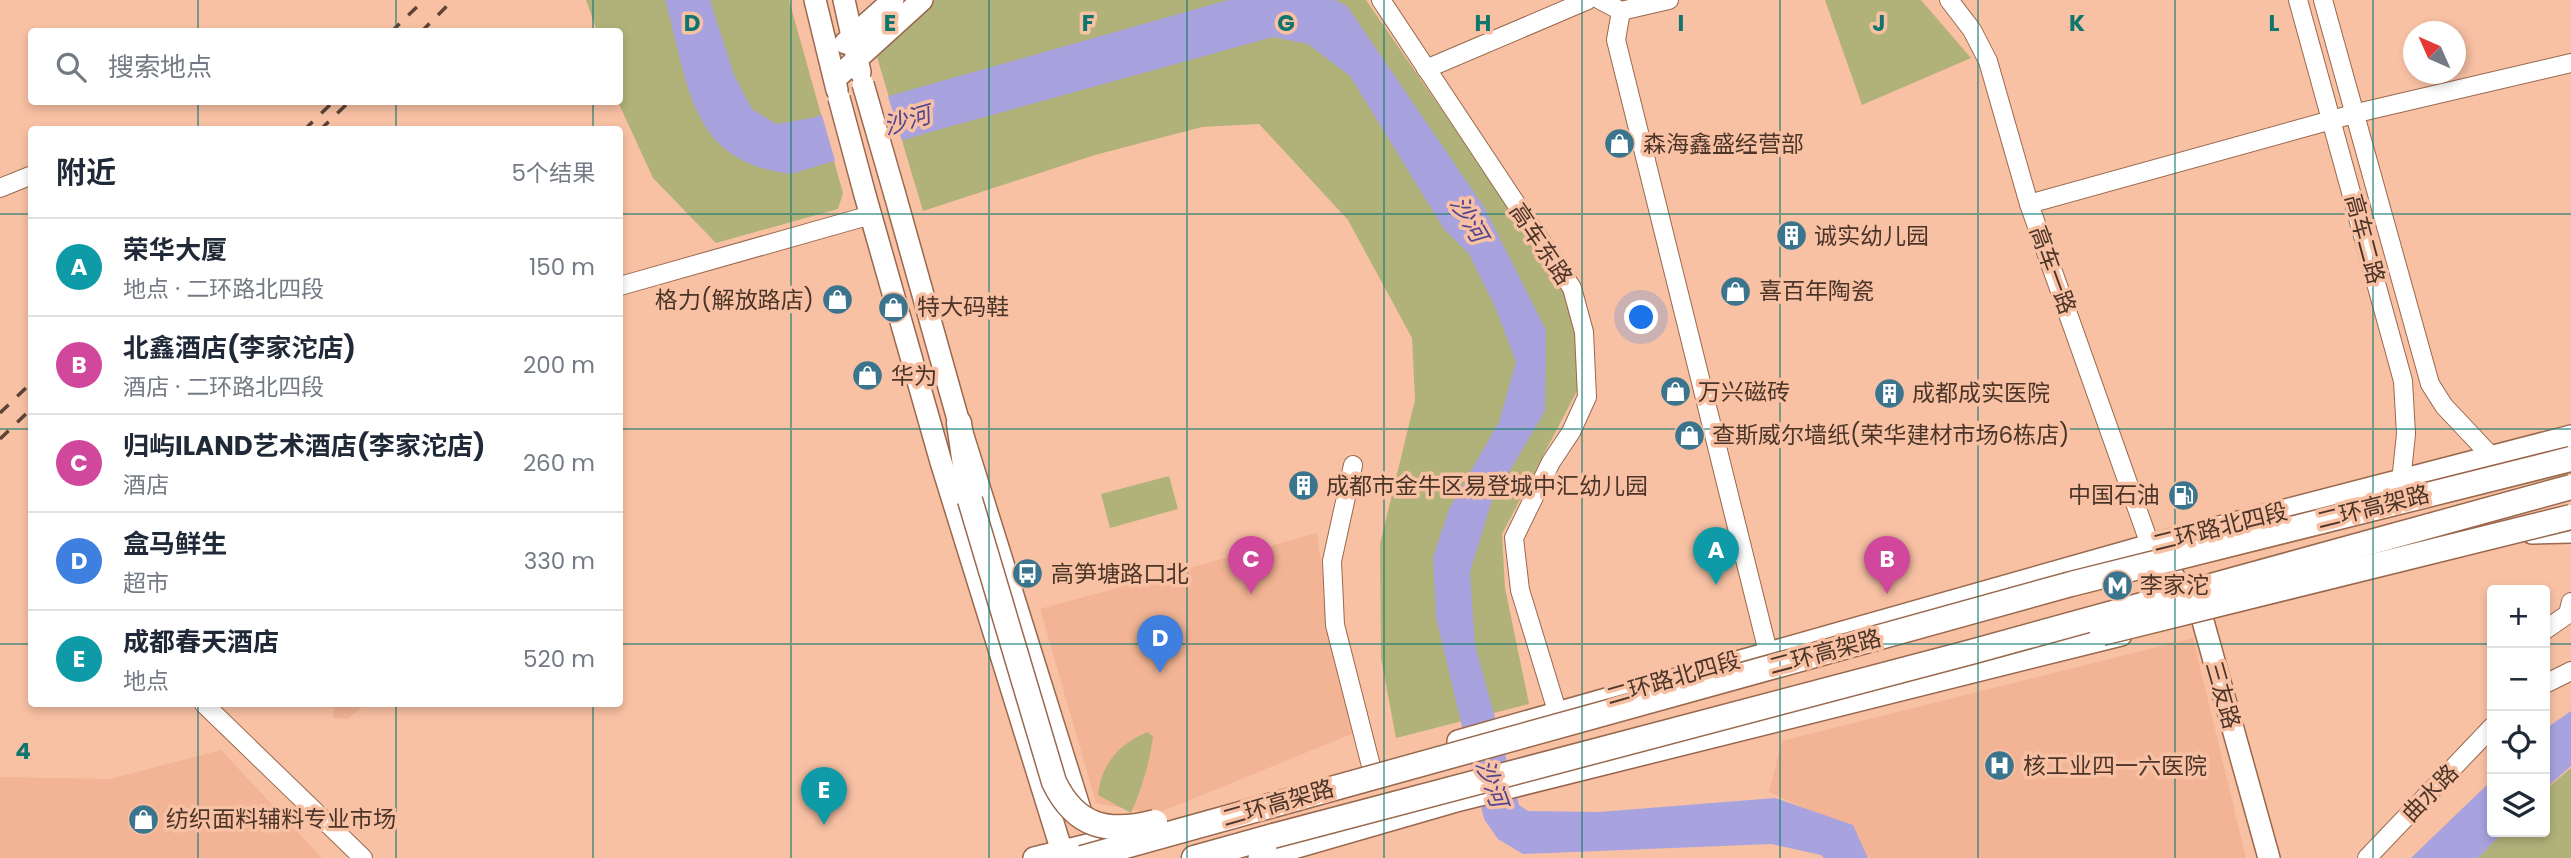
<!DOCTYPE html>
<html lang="zh">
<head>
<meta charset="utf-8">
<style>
	:root { --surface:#fff; --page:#f2f2f3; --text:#1f2937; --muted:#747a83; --line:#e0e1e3; --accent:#3a748d }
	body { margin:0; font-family:Poppins,"Noto Sans SC",sans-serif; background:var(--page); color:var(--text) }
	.controls { position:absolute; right:21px; bottom:21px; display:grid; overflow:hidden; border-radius:7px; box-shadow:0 4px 10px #0003 }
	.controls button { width:63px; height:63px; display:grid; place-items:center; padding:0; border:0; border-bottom:2px solid var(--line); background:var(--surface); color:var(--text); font:35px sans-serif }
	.compass { position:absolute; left:2403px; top:21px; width:63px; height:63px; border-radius:50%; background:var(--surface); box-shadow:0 4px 10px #0003; rotate:315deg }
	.you { position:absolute; left:1642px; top:318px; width:24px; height:24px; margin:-18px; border:5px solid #fff; border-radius:50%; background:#1a73e8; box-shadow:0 0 0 10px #1a73e833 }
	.badge { display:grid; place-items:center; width:46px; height:46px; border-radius:50%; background:var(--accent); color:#fff; font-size:23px; font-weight:700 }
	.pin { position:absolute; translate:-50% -58px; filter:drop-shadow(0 2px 4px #0008) }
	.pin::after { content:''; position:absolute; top:37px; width:24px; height:21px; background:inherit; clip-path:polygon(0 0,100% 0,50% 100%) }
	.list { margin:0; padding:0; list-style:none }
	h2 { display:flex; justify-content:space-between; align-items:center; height:91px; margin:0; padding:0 28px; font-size:30px }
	h2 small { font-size:23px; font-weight:400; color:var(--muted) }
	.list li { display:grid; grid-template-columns:46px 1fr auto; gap:21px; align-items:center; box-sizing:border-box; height:98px; padding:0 28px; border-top:2px solid var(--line) }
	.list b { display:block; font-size:26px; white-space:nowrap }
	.list p { margin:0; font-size:23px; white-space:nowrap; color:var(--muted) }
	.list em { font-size:23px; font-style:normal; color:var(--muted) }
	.icon { flex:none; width:38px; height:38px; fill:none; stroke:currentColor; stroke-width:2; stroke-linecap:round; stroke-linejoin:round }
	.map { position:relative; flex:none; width:2571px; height:858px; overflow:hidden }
	.search { position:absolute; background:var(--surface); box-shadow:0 4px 10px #0003; left:28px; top:28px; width:595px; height:77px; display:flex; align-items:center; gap:18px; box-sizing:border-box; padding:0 24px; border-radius:7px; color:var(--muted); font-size:26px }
	.panel { position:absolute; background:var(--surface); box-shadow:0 4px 10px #0003; left:28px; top:126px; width:595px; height:581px; border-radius:7px }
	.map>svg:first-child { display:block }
	.built { fill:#f2b494 }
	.green { fill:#b1b27a }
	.water { fill:#a8a2df }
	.pier { fill:#f8c1a4 }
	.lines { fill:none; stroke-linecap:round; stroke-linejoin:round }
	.minor-casing { stroke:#99684d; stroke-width:20 }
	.major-casing { stroke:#99684d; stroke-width:24 }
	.highway-casing { stroke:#99684d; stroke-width:27 }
	.minor { stroke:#fff; stroke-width:18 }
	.major { stroke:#fff; stroke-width:21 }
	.highway { stroke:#fff; stroke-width:24 }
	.rail { stroke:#5d4436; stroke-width:3.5; stroke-dasharray:12 12; stroke-linecap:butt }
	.major-bridge-casing { stroke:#99684d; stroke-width:24; stroke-linecap:butt }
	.highway-bridge-casing { stroke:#99684d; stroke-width:27; stroke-linecap:butt }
	.major-bridge { stroke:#fff; stroke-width:21 }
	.highway-bridge { stroke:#fff; stroke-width:24 }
	.grid { fill:none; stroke:#0f766e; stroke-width:2; stroke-opacity:0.55 }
	.labels { text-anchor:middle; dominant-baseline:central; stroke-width:7; stroke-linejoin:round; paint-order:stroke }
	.poi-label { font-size:23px; fill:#4b3529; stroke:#f8c1a4; text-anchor:start }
	.street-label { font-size:23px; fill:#4b3529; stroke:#f8c1a4 }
	.water-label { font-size:24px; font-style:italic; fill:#524690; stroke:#f8c1a4 }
	.grid-label { font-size:23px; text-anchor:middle; font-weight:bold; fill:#0f766e; stroke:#f8c1a4; stroke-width:7; stroke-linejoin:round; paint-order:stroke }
</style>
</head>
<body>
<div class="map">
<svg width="2571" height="858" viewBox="0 0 2571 858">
	<rect width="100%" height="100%" fill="#f8c1a4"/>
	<!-- built -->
	<g class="built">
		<polygon points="1317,533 1329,622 1352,734 1155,814 1096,803 1040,609"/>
		<polygon points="2193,638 2246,858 1870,858 1826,818 1769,792 1782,741"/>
		<polygon points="335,704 365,704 348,719 333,718"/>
		<polygon points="221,750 322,858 0,858 0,777 110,779"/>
	</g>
	<!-- green -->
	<g class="green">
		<polygon points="586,0 789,0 843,193 838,209 716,243 653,178 618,102 620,32 597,31"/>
		<polygon points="935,0 1366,0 1563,286 1573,313 1578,358 1577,391 1502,534 1505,588 1529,704 1396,738 1381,658 1380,544 1415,400 1412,338 1348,220 1259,124 1202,127 1095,155 923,211 877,57"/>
		<polygon points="1825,0 1921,0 1971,58 1862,105"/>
		<polygon points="1169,476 1178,509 1110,528 1101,494"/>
		<path d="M1148 732 1153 737C1149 764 1142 788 1131 813L1098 795C1101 765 1119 743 1148 732Z"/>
		<polygon points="2571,768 2571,858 2478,858 2502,832 2545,832 2545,790"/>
	</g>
	<!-- water -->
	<g class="water">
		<path d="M665 0H710L734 75 752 109 776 124 811 118 1228 0H1335L1347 6 1484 207 1546 330 1545 411 1491 503 1470 572 1475 645 1519 805 1528 811 1599 812 1775 798 1853 825 1868 858H1824L1821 855 1771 844 1523 854 1498 839 1484 819 1436 617 1433 557 1449 509 1499 422 1516 362 1495 307 1469 254 1444 229 1350 76 1308 44 1273 37 923 134 791 174C688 162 689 83 665 0Z"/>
		<polygon points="2571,711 2571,766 2545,789 2545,729"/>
		<polygon points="2492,780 2492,832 2503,832 2478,858 2411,858"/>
	</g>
	<!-- pier -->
	<polygon class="pier" points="887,93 903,144 836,164 821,112"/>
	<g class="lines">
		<defs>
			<g id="minor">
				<polyline points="1381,0 1572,288 1584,332 1587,397 1571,432 1551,462 1514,538 1520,590 1557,711"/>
				<polyline points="1600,0 1621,11 1669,0"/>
				<polyline points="1949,0 1972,30 1988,61 2029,204 2150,545"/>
				<polyline points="2298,0 2403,381 2406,434 2401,482"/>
				<polyline points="2323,0 2430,384 2444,406 2492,457"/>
				<polyline points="1621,11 1616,40 1768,652"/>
				<polyline points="1426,69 1588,0"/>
				<polyline points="0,188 32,175"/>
				<polyline points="2029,204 2357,113 2571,63"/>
				<polyline points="620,286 871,215"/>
				<polyline points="1353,465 1332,561 1335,625 1371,766"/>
				<polyline points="2545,630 2568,614 2571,602"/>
				<polyline points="2545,684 2571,671"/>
				<polyline points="204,704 363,858"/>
				<polyline points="2367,858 2492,727"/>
			</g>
			<g id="major">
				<polyline points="815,0 837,90"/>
				<polyline points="844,0 860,72"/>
				<polyline points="845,43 893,0"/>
				<polyline points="835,79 922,0"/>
				<polyline points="865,195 941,462 1064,858"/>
				<polyline points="895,195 959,423 1083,819"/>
				<polyline points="2532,533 2571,532"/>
				<polyline points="2153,549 2201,614 2269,858"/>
				<polyline points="1458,741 2150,545 2571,436"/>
				<polyline points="1034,858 1100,842"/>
				<polyline points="1259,858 1460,800 2121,635"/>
			</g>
			<g id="highway">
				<polyline points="959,423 970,500"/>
				<polyline points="1194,858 1273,836"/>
			</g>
		</defs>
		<!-- minor casing -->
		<use href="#minor" class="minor-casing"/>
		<!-- major casing -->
		<use href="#major" class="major-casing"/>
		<!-- highway casing -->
		<use href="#highway" class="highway-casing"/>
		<!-- minor -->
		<use href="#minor" class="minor"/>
		<!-- major -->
		<use href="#major" class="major"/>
		<!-- highway -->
		<use href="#highway" class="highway"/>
		<!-- rail -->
		<g class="rail">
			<polyline points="391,32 424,0"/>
			<polyline points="421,32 453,0"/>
			<polyline points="304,130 333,102"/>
			<polyline points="320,130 349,102"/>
			<polyline points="0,413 32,382"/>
			<polyline points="0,439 32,408"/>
		</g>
		<defs>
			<g id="major-bridge">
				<polyline points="863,84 895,195"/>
				<polyline points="839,98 865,195"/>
			</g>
			<g id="highway-bridge">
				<path d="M970 500 1054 782C1076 828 1109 834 1155 822"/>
				<polyline points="2102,633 2571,517"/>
				<polyline points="1273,836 1971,652 2571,487"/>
				<polyline points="1082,858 2071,584 2571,459"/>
			</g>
		</defs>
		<!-- major-bridge casing -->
		<use href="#major-bridge" class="major-bridge-casing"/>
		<!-- highway-bridge casing -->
		<use href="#highway-bridge" class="highway-bridge-casing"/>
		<!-- major-bridge -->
		<use href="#major-bridge" class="major-bridge"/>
		<!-- highway-bridge -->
		<use href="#highway-bridge" class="highway-bridge"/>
	</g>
	<!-- grid -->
	<path class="grid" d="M198 0V32M396 0V32M593 0V32M791 0V858M989 0V858M1187 0V858M1384 0V858M1582 0V858M1780 0V858M1978 0V858M2175 0V858M2373 0V858M198 102V130M396 102V130M593 102V130M0 214H32M620 214H2571M0 429H32M620 429H2571M0 644H32M620 644H2492M2545 644H2571M198 704V858M396 704V858M593 704V858"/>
	<!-- icons -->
	<defs>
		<symbol id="shop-disc" viewBox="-11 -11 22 22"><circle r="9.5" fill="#3a748d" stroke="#f8c1a4"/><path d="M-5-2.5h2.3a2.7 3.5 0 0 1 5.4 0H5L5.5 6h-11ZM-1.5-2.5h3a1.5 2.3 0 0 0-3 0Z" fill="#fff"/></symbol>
		<symbol id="building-disc" viewBox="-11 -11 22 22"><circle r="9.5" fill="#3a748d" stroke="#f8c1a4"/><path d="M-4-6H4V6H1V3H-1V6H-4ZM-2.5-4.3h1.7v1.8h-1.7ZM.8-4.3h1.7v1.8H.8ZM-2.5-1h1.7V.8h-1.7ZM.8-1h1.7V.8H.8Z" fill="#fff"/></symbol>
		<symbol id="fuel-disc" viewBox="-11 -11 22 22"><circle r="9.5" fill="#3a748d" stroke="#f8c1a4"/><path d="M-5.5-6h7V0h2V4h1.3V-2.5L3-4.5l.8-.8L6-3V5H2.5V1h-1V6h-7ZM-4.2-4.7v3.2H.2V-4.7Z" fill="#fff"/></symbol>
		<symbol id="bus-disc" viewBox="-11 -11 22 22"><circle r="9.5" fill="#3a748d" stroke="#f8c1a4"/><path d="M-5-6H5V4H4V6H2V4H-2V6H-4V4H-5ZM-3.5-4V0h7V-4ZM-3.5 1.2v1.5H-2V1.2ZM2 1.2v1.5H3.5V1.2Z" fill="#fff"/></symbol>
		<symbol id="metro-disc" viewBox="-11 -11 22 22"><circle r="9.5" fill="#3a748d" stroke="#f8c1a4"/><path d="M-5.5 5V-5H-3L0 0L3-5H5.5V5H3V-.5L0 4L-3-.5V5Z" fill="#fff"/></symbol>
		<symbol id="hospital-disc" viewBox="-11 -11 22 22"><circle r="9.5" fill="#3a748d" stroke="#f8c1a4"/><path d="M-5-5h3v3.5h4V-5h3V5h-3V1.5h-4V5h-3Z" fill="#fff"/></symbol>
	</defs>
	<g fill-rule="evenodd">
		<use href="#shop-disc" x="1602" y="126" width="35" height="35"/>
		<use href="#building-disc" x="1774" y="218" width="35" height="35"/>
		<use href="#shop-disc" x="1718" y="274" width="35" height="35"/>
		<use href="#shop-disc" x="820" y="282" width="35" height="35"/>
		<use href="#shop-disc" x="876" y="290" width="35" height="35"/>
		<use href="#shop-disc" x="850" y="358" width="35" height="35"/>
		<use href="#shop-disc" x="1658" y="374" width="35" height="35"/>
		<use href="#building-disc" x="1872" y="376" width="35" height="35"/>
		<use href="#shop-disc" x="1672" y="418" width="35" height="35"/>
		<use href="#building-disc" x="1286" y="468" width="35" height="35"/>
		<use href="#fuel-disc" x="2166" y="478" width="35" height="35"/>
		<use href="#bus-disc" x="1010" y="556" width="35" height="35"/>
		<use href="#metro-disc" x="2100" y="568" width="35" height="35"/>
		<use href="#hospital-disc" x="1982" y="748" width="35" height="35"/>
		<use href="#shop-disc" x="126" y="802" width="35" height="35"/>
	</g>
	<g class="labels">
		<!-- poi labels -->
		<g class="poi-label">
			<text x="1643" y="144">森海鑫盛经营部</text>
			<text x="1814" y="236">诚实幼儿园</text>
			<text x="1759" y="291">喜百年陶瓷</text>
			<text x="814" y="300" text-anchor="end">格力(解放路店)</text>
			<text x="917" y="307">特大码鞋</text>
			<text x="891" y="376">华为</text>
			<text x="1698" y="392">万兴磁砖</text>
			<text x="1912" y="393">成都成实医院</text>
			<text x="1712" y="435">查斯威尔墙纸(荣华建材市场6栋店)</text>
			<text x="1326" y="486">成都市金牛区易登城中汇幼儿园</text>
			<text x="2160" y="495" text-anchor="end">中国石油</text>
			<text x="1051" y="574">高笋塘路口北</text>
			<text x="2140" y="585">李家沱</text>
			<text x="2023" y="766">核工业四一六医院</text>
			<text x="166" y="819">纺织面料辅料专业市场</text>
		</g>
		<!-- street labels -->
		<g class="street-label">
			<text transform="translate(2365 239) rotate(75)">高车二路</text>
			<text transform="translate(1541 244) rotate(56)">高车东路</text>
			<text transform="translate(2053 270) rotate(70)">高车一路</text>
			<text transform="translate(2373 507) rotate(-14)">二环高架路</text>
			<text transform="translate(2220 527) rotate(-14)">二环路北四段</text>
			<text transform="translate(1825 652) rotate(-15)">二环高架路</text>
			<text transform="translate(1673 678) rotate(-16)">二环路北四段</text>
			<text transform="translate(2223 695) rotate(74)">三友路</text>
			<text transform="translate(2430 793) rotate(-46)">曲水路</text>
			<text transform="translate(1278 803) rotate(-16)">二环高架路</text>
		</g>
		<!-- water labels -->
		<g class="water-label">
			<text transform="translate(907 120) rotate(-16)">沙河</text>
			<text transform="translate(1469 219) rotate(60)">沙河</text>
			<text transform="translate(1492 783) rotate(70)">沙河</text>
		</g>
	</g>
	<g class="grid-label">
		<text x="692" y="31">D</text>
		<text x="890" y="31">E</text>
		<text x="1088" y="31">F</text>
		<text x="1286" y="31">G</text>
		<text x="1483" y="31">H</text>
		<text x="1681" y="31">I</text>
		<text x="1879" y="31">J</text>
		<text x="2077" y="31">K</text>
		<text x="2274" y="31">L</text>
		<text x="23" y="759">4</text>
	</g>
</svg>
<div class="controls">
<button>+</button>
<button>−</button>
<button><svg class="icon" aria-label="locate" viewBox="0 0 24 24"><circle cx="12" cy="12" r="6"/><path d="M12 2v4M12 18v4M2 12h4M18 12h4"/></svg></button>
<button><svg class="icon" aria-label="layers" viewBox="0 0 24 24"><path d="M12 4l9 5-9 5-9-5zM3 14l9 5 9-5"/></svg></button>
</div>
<svg class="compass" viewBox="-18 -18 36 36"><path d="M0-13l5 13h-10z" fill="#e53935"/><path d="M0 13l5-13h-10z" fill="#747a83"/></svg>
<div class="you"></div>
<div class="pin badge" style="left:1716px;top:585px;background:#0f9aa8">A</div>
<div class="pin badge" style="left:1887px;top:594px;background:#d1479c">B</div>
<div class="pin badge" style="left:1251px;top:594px;background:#d1479c">C</div>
<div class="pin badge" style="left:1160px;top:673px;background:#3f7fe0">D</div>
<div class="pin badge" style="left:824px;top:825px;background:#0f9aa8">E</div>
<div class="search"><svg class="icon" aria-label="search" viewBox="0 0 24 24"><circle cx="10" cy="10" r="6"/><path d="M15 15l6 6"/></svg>搜索地点</div>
<section class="panel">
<h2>附近<small>5个结果</small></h2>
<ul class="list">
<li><span class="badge" style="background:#0f9aa8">A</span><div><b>荣华大厦</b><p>地点 · 二环路北四段</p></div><em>150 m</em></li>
<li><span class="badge" style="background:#d1479c">B</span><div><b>北鑫酒店(李家沱店)</b><p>酒店 · 二环路北四段</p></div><em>200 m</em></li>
<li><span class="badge" style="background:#d1479c">C</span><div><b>归屿ILAND艺术酒店(李家沱店)</b><p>酒店</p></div><em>260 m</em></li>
<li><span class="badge" style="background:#3f7fe0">D</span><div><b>盒马鲜生</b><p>超市</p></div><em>330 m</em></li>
<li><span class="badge" style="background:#0f9aa8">E</span><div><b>成都春天酒店</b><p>地点</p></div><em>520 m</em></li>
</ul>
</section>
</div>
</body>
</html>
